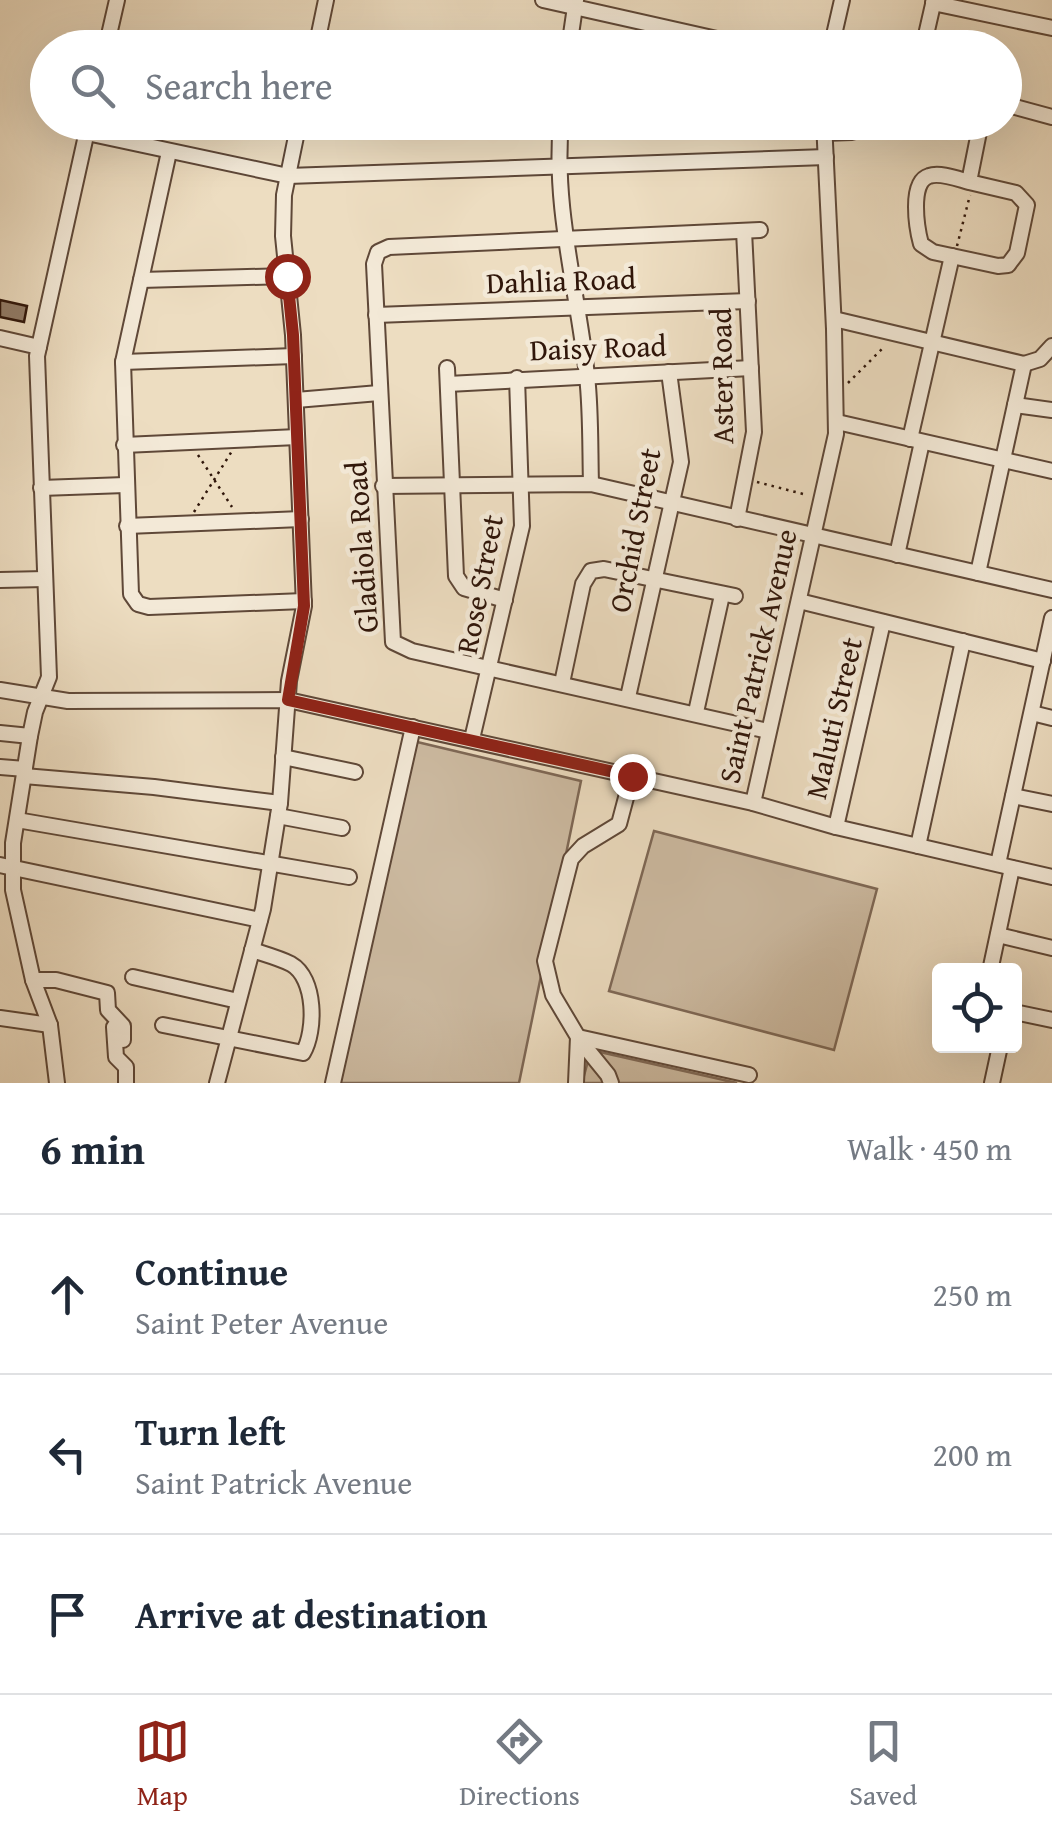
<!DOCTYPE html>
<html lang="en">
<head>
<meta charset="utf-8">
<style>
	:root { --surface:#fff; --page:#f6f6f7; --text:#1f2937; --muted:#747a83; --line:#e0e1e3; --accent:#8f2418 }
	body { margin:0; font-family:"Gentium Book Plus",serif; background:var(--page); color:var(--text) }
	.controls { position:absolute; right:30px; bottom:30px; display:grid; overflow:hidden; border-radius:10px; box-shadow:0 10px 40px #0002 }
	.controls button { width:90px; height:90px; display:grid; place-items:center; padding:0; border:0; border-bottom:2px solid var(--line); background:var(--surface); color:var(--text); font:50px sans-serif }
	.stop { position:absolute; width:30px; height:30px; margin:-22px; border:8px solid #8f2418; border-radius:50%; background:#fff }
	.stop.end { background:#8f2418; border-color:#fff; box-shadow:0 2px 10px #0008 }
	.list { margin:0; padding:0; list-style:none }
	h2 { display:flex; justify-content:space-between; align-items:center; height:130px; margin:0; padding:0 40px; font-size:42px }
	h2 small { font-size:32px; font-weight:400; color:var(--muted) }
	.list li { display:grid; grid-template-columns:65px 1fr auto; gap:30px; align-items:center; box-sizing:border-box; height:160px; padding:0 40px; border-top:2px solid var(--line) }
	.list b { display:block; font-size:38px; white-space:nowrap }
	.list p { margin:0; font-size:32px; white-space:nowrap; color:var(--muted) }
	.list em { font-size:32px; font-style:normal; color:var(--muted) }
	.icon { flex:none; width:55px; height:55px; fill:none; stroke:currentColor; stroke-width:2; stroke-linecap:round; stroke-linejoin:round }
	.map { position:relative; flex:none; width:1052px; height:1083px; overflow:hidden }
	.search { position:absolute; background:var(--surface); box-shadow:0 10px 40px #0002; left:30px; right:30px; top:30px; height:110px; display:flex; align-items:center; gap:25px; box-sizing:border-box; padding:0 35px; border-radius:55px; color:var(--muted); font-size:38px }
	.sheet { height:610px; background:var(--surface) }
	nav { display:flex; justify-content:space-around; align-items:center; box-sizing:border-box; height:140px; border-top:2px solid var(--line); background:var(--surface); font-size:28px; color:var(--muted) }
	nav a { display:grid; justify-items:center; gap:5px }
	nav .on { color:var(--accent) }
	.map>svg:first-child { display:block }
	.green { fill:#cdbba2; stroke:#7e6856; stroke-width:2.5 }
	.building { fill:#927d69; stroke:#30160a; stroke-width:2.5 }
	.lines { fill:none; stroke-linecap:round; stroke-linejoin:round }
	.minor-casing { stroke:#5f4838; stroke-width:18 }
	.path { stroke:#30160a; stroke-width:2.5; stroke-dasharray:2.5 5; stroke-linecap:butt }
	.minor { stroke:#f3e9d7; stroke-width:14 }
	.route { stroke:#8f2418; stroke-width:12 }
	.labels { text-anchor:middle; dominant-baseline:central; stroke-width:9; stroke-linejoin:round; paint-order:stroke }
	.street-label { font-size:30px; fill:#30160a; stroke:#f3e9d7 }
</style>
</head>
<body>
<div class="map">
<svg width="1052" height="1083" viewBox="0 0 1052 1083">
	<rect width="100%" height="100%" fill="#edddc1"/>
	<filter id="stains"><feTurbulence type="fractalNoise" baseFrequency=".002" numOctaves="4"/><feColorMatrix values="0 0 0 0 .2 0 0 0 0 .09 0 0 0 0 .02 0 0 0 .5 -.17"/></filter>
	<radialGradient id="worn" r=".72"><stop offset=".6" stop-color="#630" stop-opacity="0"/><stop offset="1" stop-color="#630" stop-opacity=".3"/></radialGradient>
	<!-- green -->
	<g class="green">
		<polygon points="413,741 581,781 519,1083 336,1083"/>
		<polygon points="654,831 877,889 834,1050 609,991"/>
		<polygon points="591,1050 737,1083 582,1083"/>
	</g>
	<!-- building -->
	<polygon class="building" points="0,300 27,306 24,322 0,317"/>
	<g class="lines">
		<defs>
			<g id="minor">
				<polyline points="543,0 757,48"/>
				<polyline points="933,3 1052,28"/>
				<polyline points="106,48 117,0"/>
				<polyline points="316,48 326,0"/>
				<polyline points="569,48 576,0"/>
				<polyline points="831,48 842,0"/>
				<polyline points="923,48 934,0"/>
				<polyline points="1004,104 1052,117"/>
				<path d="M561 122C553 209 578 291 587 376 591 411 590 448 591 484"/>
				<polyline points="87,133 288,176 826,157"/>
				<polyline points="824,133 852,132"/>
				<polyline points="169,152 123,362 131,594 138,604 149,607 304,601"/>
				<path d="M969 182C958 179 940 172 929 176 909 182 917 229 921 244L933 252 998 266 1008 265 1017 253 1027 205 1016 193 969 182 981 122"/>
				<polyline points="760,230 389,247 378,252 374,264 393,642 412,651 768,731"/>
				<polyline points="141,280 287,276"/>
				<polyline points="376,315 748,301"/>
				<polyline points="834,319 1024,364"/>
				<polyline points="0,338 39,347"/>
				<polyline points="123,362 294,356"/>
				<polyline points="1024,364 1040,359 1052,346"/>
				<polyline points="447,368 456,576 464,588 505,600"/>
				<polyline points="448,384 751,368"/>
				<polyline points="296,400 379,393"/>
				<polyline points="1015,405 1052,410"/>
				<polyline points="837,422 1052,471"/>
				<polyline points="910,439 952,256"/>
				<polyline points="124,445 297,437"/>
				<polyline points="383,486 591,484 1052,590"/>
				<polyline points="41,488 125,485"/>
				<polyline points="737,519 754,432 744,231"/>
				<polyline points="127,526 301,519"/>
				<polyline points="897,555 922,442"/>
				<polyline points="978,573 1024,364"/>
				<polyline points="0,580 45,579"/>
				<polyline points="799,601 1043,661"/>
				<polyline points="562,683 583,584 591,571 604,569 735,596"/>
				<polyline points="0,690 68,701 288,700 753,803 836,827 1052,877"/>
				<polyline points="628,697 681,462 669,372"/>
				<polyline points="696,712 722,595"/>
				<polyline points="1032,713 1052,718"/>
				<polyline points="0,733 30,736"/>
				<polyline points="472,739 522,526 517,378"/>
				<polyline points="283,757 355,772"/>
				<polyline points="0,767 25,769"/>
				<polyline points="24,776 154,787 280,803"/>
				<polyline points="1013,796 1052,804"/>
				<polyline points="753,803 836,434 834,329 824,122"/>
				<polyline points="278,816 342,828"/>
				<polyline points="17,820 349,877"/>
				<polyline points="836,827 883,622"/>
				<polyline points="918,846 963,641"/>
				<polyline points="998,864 1052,618"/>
				<polyline points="0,865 260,920"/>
				<polyline points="998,935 1052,948"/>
				<polyline points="990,971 1012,868"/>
				<polyline points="133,977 238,1001"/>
				<polyline points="33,980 56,980 107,993 108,1010 123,1026 123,1040"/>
				<polyline points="1014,1012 1052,1020"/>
				<polyline points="0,1018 50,1025"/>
				<path d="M163 1025 303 1053C316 1031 316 978 291 964 279 958 264 954 252 950"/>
				<polyline points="114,1027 116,1057 126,1067 126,1083"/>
				<polyline points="578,1037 749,1075"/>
				<polyline points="578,1038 608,1075 611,1083"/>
				<polyline points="57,1083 50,1025 33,980 13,890 13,843 30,736 35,712 49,677 37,356 89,122"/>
				<polyline points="217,1083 263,909 280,803 289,681 304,606 293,335 283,236 284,195 299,122"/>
				<polyline points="333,1083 413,727"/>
				<polyline points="576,1083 578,1037 553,995 545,961 571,859 583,846 619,824 632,775"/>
				<polyline points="992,1083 1000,1046"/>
			</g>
		</defs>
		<!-- minor casing -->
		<use href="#minor" class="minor-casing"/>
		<!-- path -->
		<g class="path">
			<polyline points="957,246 970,195"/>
			<polyline points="848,383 885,346"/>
			<polyline points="198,455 232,507"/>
			<polyline points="757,482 807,495"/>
			<polyline points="194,512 232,451"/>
		</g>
		<!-- minor -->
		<use href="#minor" class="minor"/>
	</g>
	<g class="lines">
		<!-- route -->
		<polyline class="route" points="287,276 293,335 304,606 288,700 632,776"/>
	</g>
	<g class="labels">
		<!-- street labels -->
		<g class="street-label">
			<text transform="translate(561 280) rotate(-2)">Dahlia Road</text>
			<text transform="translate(598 347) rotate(-2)">Daisy Road</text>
			<text transform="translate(721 376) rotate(-91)">Aster Road</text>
			<text transform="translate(634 530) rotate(-79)">Orchid Street</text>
			<text transform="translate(361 547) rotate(-94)">Gladiola Road</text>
			<text transform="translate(479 584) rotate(-79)">Rose Street</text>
			<text transform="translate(757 656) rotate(-77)">Saint Patrick Avenue</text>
			<text transform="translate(833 718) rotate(-77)">Maluti Street</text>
		</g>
	</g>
	<rect width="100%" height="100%" filter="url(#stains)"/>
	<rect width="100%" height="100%" fill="url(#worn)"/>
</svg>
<div class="controls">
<button><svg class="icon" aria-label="locate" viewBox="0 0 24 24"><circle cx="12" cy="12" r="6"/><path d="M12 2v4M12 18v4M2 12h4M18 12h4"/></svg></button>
</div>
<div class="stop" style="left:287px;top:276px"></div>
<div class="stop end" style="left:632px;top:776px"></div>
<div class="search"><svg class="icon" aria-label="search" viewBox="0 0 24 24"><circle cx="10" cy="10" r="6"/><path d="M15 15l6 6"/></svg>Search here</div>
</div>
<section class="sheet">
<h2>6 min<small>Walk · 450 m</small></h2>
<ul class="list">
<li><svg class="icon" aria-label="ahead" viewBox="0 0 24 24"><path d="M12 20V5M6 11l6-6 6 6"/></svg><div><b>Continue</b><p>Saint Peter Avenue</p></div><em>250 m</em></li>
<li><svg class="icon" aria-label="left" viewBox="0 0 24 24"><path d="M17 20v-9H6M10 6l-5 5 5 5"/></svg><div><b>Turn left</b><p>Saint Patrick Avenue</p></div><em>200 m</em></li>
<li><svg class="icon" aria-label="arrive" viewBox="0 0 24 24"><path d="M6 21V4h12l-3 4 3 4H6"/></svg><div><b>Arrive at destination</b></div></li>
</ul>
</section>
<nav>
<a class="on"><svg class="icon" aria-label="map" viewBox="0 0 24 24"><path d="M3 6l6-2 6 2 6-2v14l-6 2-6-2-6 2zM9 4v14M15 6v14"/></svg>Map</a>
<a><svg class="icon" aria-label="directions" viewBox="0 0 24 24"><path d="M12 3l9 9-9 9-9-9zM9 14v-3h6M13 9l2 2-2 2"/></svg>Directions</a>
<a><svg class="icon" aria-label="saved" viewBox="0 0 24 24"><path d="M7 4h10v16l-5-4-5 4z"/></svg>Saved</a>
</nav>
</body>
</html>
